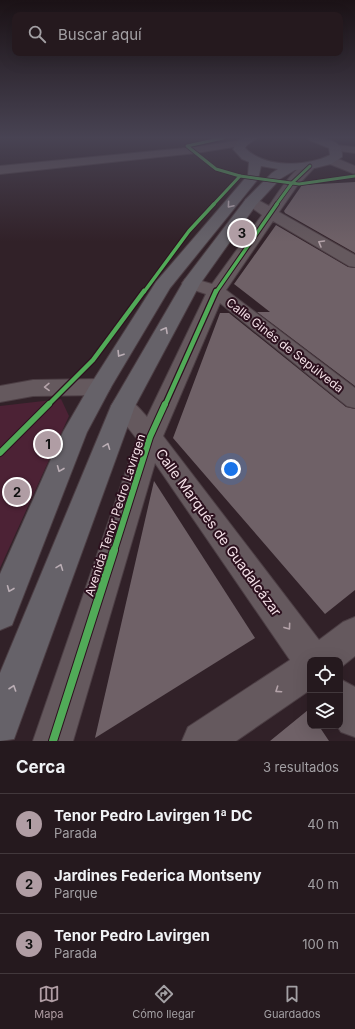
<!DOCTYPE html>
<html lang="es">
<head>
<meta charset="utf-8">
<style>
	:root { --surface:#25191e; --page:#31262b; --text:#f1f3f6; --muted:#a3a0a4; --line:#42383c; --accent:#b09da4 }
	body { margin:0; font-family:Inter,sans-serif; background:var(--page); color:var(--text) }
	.controls { position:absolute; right:12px; bottom:12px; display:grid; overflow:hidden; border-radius:8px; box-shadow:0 4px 16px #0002 }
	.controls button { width:36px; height:36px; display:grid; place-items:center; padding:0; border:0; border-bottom:1px solid var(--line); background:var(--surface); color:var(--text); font:20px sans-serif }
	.you { position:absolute; left:231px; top:469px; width:14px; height:14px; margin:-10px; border:3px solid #fff; border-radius:50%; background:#1a73e8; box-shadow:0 0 0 6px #1a73e833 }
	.badge { display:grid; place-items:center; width:26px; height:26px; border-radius:50%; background:var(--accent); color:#111; font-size:13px; font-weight:700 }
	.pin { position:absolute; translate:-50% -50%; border:2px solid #fff; box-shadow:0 1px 4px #0006 }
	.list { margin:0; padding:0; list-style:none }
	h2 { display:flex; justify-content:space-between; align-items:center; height:52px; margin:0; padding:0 16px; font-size:17px }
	h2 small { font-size:13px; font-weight:400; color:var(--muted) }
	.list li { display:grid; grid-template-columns:26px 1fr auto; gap:12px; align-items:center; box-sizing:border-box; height:60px; padding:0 16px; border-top:1px solid var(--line) }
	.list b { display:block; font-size:15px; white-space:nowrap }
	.list p { margin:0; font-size:13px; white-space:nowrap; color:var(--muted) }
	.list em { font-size:13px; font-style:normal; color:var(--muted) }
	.icon { flex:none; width:22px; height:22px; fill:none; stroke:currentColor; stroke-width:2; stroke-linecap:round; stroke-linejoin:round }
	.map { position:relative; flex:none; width:355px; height:741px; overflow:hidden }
	.search { position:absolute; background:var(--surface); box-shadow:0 4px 16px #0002; left:12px; right:12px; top:12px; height:44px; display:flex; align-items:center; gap:10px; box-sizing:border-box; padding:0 14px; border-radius:8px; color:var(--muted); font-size:15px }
	.sheet { height:232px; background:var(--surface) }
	nav { display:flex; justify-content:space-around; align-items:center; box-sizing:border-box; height:56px; border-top:1px solid var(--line); background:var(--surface); font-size:11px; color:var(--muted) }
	nav a { display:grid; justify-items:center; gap:2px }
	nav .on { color:var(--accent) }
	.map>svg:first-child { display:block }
	.green { fill:#4c2235 }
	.building { fill:#6f6167 }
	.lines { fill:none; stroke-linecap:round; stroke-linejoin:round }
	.minor-casing { stroke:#4c3e44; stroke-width:2 }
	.tertiary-casing { stroke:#4c3e44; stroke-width:2 }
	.primary-casing { stroke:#4c3e44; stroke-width:2 }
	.minor { fill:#65595e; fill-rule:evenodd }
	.tertiary { fill:#65595e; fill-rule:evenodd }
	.primary { fill:#666269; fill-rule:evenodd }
	.cycleway-far4-casing { stroke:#2c111e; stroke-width:4.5 }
	.cycleway-far3-casing { stroke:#2c111e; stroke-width:5.5 }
	.cycleway-far2-casing { stroke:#2c111e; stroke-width:7 }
	.cycleway-far1-casing { stroke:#2c111e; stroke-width:8 }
	.cycleway-casing { stroke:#2c111e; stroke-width:10 }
	.cycleway-far4 { stroke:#51ab58; stroke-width:3 }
	.cycleway-far3 { stroke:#51ab58; stroke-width:3.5 }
	.cycleway-far2 { stroke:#51ab58; stroke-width:4.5 }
	.cycleway-far1 { stroke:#51ab58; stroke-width:6 }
	.cycleway { stroke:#51ab58; stroke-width:8 }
	.oneway { stroke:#bbaeb5 }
	.oneway2 { stroke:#b4a3a9 }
	.labels { text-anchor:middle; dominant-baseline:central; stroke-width:4; stroke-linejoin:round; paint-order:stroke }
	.street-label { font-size:12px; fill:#f4e0e7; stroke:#2c111e }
	.near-street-label { font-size:14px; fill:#f4e0e7; stroke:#2c111e }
</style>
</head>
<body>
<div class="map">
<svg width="355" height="741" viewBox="0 0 355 741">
	<rect width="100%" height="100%" fill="#312128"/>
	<!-- green -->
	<polygon class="green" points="61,399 69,416 0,568 0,406"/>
	<!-- building -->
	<g class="building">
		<polygon points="355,182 355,253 285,213 284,211 302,185"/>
		<polygon points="276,225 348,267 355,268 355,386 257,312 270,312 234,284"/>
		<polygon points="220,313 229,313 346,407 355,409 355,590 325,614 173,438"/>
		<polygon points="154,481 255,638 95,738"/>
		<polygon points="308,710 310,713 310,726 319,726 329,741 270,741"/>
	</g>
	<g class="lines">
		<defs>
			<g id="minor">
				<polygon points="242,140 248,143 246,145 196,153 0,174 0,166 196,147"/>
				<polygon points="336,145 355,147 355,153 332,150 330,148 332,146"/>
				<path d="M310 162 316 166 297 186 279 212 355 255V267L349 266 273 221 226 290 355 388V408L347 406 220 303 163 436 319 640 343 622 355 617V656L340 668V660H310V690L236 741H182L188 727 290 660 155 463 73 741H33L137 439 111 406 115 400C131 396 137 406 147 417L206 294 185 287 182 283 185 279 191 278 212 284 262 215 244 202 246 199H256L269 206C278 193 294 166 310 162Z"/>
				<polygon points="340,679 355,687 355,737 341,732 337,726 340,726"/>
			</g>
			<g id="tertiary">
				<polygon points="331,156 355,166 355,174 327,163 325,160"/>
				<polygon points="100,379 108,382 111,387 108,392 100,395 33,396 0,402 0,386 33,380"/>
			</g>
			<path id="primary" d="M244 138H257L247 145 245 148C265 168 306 167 330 155L329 148 309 140 308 138C321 138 344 138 342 157L331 164 315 168 295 170 280 179 256 205 200 284 135 406 14 739 0 741V673L111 406 185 279 246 199 272 173 278 169 261 166 258 179 170 288 111 387 87 432 12 625 0 630V574L63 432 89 387 156 282 248 175 249 162 242 159 233 149 238 141Z"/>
		</defs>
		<!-- minor casing -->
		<use href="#minor" class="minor-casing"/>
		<!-- tertiary casing -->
		<use href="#tertiary" class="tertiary-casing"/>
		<!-- primary casing -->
		<use href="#primary" class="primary-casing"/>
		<!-- minor -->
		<use href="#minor" class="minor"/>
		<!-- tertiary -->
		<use href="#tertiary" class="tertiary"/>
		<!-- primary -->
		<use href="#primary" class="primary"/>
		<defs>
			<g id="cycleway-far4">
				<polyline points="240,176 299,184 355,176"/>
				<polyline points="213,205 240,176 216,169 187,146 223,138"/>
				<polyline points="276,205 292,183 310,166"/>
			</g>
			<g id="cycleway-far3">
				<polyline points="144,292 189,231 214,204"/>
				<polyline points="216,292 277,204"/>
			</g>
			<g id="cycleway-far2">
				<polyline points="48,405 93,360 144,291"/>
				<polyline points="165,405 216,291"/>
			</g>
			<g id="cycleway-far1">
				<polyline points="0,453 49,404"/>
				<polyline points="114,551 150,437 165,404"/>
			</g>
			<polyline id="cycleway" points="53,741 114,550"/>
		</defs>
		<!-- cycleway-far4 casing -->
		<use href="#cycleway-far4" class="cycleway-far4-casing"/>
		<!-- cycleway-far3 casing -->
		<use href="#cycleway-far3" class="cycleway-far3-casing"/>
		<!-- cycleway-far2 casing -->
		<use href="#cycleway-far2" class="cycleway-far2-casing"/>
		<!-- cycleway-far1 casing -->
		<use href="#cycleway-far1" class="cycleway-far1-casing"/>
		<!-- cycleway casing -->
		<use href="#cycleway" class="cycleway-casing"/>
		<!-- cycleway-far4 -->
		<use href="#cycleway-far4" class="cycleway-far4"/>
		<!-- cycleway-far3 -->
		<use href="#cycleway-far3" class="cycleway-far3"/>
		<!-- cycleway-far2 -->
		<use href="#cycleway-far2" class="cycleway-far2"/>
		<!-- cycleway-far1 -->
		<use href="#cycleway-far1" class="cycleway-far1"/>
		<!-- cycleway -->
		<use href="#cycleway" class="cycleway"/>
	</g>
	<!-- one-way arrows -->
	<defs><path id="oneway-chevron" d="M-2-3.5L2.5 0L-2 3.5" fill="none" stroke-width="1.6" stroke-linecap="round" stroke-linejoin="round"/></defs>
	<g class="oneway">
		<use href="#oneway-chevron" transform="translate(230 205) rotate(130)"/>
		<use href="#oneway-chevron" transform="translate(165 330) rotate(-61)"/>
		<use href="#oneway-chevron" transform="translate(120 354) rotate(122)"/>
		<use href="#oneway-chevron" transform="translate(107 446) rotate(-69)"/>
		<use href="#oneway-chevron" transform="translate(60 469) rotate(112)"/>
		<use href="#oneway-chevron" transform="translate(60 567) rotate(-69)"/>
		<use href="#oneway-chevron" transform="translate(10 589) rotate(112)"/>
		<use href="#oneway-chevron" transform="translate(13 688) rotate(-71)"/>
	</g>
	<g class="oneway2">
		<use href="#oneway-chevron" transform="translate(321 243) rotate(-150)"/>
		<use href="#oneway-chevron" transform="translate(47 387) rotate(179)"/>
		<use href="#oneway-chevron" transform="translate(288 627) rotate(54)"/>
		<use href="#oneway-chevron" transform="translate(278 690) rotate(146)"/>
	</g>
	<!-- sky -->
	<linearGradient id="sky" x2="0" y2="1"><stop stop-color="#1b1216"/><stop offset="0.57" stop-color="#484353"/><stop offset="1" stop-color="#484353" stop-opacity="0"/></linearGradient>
	<rect width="355" height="242" fill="url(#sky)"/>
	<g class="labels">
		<!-- street labels -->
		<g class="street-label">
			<text transform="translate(285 345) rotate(38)">Calle Ginés de Sepúlveda</text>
			<text transform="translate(115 515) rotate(-72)">Avenida Tenor Pedro Lavirgen</text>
		</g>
		<!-- near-street labels -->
		<g class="near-street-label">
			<text transform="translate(219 532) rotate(54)">Calle Marqués de Guadalcázar</text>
		</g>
	</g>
</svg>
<div class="controls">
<button><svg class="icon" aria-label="locate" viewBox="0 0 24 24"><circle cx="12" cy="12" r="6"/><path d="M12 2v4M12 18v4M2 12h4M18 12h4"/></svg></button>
<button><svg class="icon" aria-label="layers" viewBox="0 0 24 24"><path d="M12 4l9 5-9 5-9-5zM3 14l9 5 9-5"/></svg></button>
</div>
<div class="you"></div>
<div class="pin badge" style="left:48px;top:444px">1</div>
<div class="pin badge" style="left:17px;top:492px">2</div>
<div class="pin badge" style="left:242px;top:233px">3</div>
<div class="search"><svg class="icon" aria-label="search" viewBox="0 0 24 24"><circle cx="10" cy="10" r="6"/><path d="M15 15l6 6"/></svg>Buscar aquí</div>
</div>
<section class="sheet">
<h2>Cerca<small>3 resultados</small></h2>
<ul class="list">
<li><span class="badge">1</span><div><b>Tenor Pedro Lavirgen 1ª DC</b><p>Parada</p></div><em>40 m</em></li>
<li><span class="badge">2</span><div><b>Jardines Federica Montseny</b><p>Parque</p></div><em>40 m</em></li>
<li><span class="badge">3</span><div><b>Tenor Pedro Lavirgen</b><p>Parada</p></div><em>100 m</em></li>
</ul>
</section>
<nav>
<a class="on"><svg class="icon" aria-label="map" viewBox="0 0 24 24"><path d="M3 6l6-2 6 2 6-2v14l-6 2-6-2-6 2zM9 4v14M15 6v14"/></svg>Mapa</a>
<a><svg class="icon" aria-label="directions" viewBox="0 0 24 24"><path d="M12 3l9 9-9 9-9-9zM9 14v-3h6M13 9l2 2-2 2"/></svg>Cómo llegar</a>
<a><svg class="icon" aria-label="saved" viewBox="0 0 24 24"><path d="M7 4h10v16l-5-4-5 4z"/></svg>Guardados</a>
</nav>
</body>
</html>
